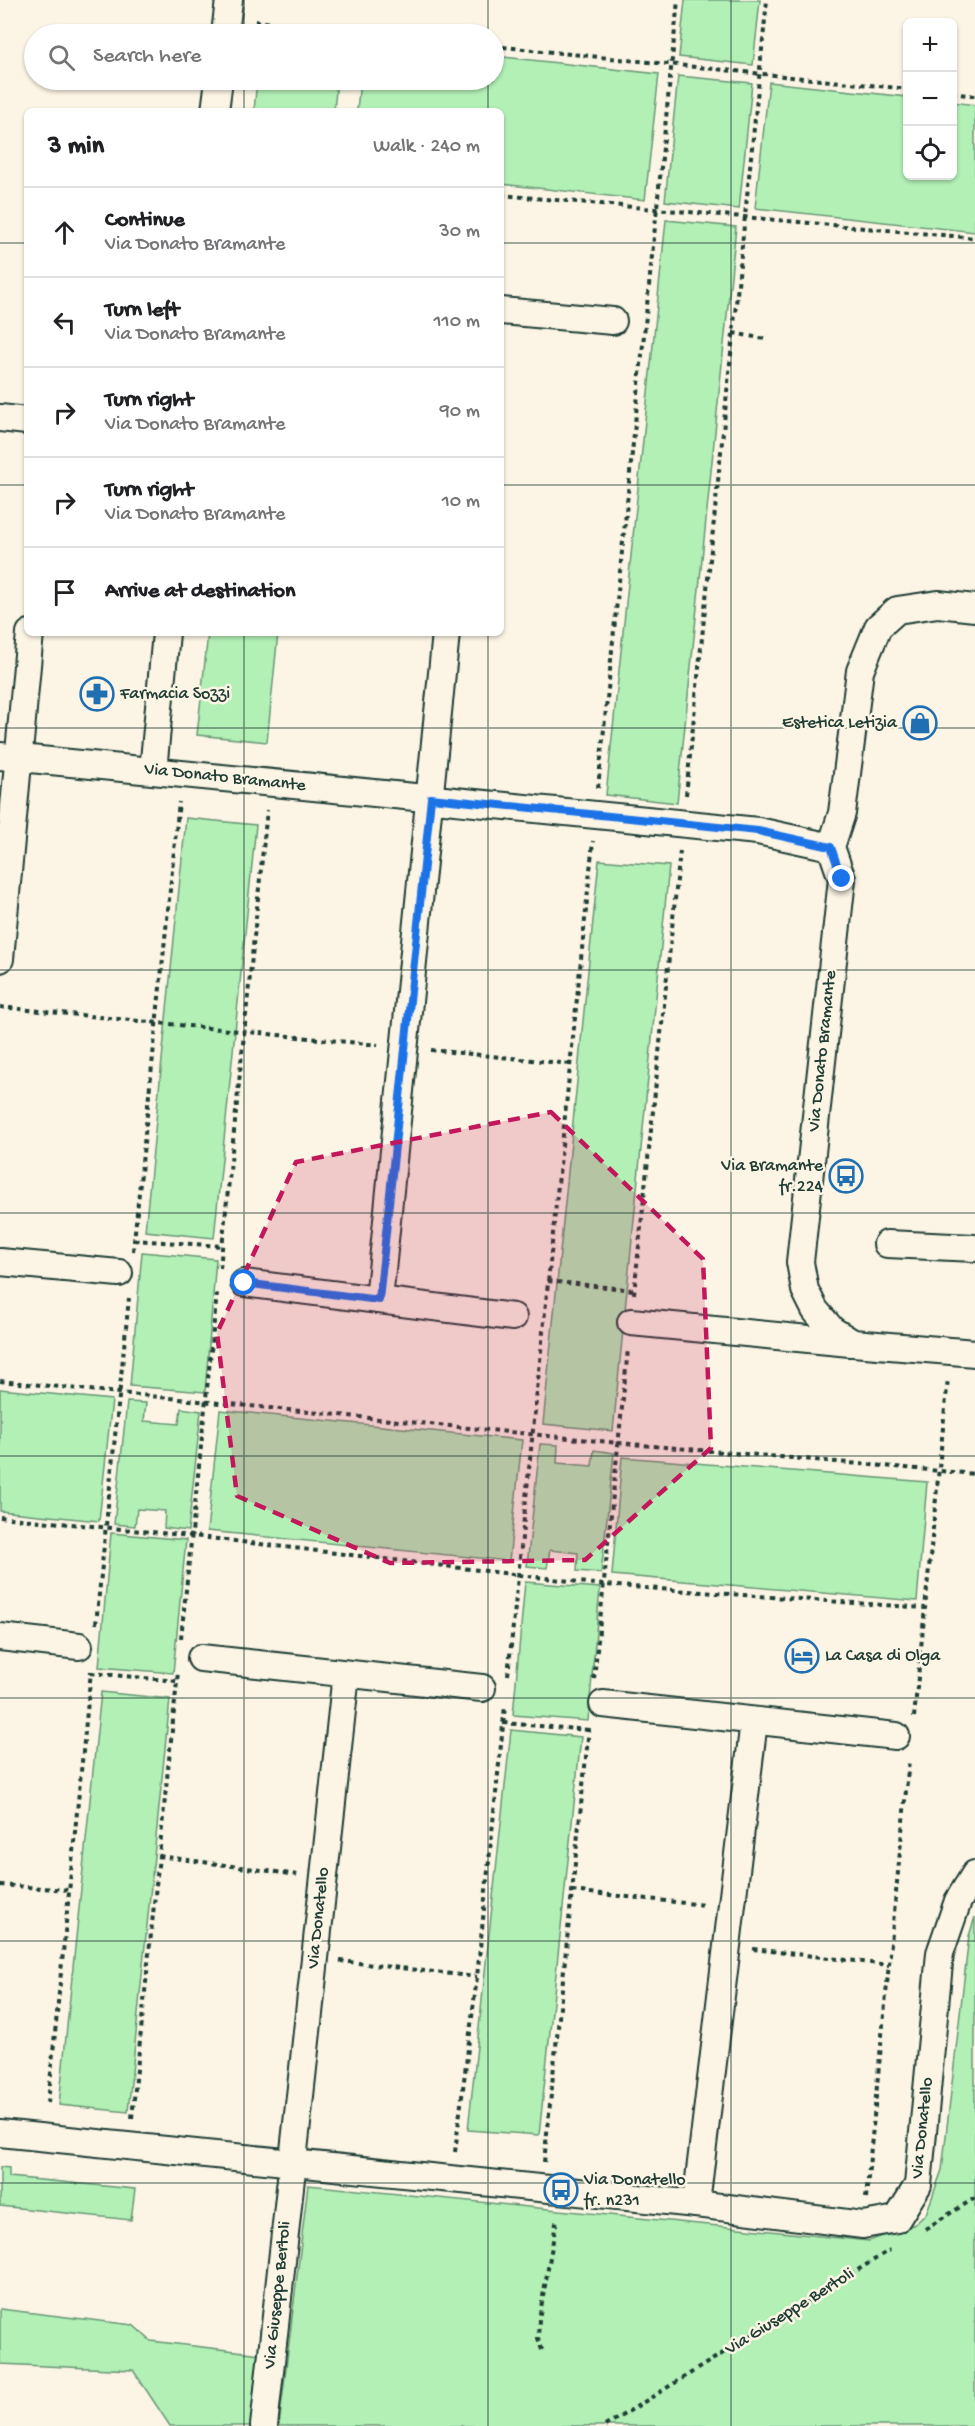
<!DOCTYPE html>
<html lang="en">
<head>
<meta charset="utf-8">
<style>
	:root { --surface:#fff; --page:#f2f2f2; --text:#202124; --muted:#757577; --line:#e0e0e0 }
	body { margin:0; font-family:"Gochi Hand",sans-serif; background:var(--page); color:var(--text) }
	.controls { position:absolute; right:18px; top:18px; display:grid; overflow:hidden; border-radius:9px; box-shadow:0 2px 4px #0004 }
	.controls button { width:54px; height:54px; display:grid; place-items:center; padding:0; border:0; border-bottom:2px solid var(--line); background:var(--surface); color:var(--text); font:30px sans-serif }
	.stop { position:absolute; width:18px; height:18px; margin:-14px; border:4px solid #1a73e8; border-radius:50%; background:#fff }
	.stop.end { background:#1a73e8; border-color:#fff; box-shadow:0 2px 6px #0008 }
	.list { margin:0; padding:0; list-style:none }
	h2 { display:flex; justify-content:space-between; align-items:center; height:78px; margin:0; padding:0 24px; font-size:26px }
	h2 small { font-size:20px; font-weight:400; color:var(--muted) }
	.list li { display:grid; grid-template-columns:39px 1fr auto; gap:18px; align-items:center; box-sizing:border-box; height:90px; padding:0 24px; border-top:2px solid var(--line) }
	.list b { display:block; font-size:22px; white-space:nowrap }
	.list p { margin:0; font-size:20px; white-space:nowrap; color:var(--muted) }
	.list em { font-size:20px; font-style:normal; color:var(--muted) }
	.icon { flex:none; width:33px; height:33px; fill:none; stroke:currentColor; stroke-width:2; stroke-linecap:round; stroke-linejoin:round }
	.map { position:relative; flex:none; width:975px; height:2426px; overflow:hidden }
	.search { position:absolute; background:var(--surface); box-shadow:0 2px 4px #0004; left:24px; top:24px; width:480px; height:66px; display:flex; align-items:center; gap:15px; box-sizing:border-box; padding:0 21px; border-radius:33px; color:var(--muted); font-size:22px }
	.panel { position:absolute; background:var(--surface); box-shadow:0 2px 4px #0004; left:24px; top:108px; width:480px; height:528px; border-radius:9px }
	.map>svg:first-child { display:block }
	.green { fill:#b2f0b6; stroke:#689675; stroke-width:1.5 }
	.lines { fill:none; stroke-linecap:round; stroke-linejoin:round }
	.minor-casing { stroke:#1f3d34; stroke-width:30 }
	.path { stroke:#1f3d34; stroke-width:4; stroke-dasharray:4.5 4.5; stroke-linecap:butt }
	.minor { stroke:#fcf5e5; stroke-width:26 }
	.route { stroke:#1a73e8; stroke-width:8 }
	.marked { fill:#c2185b; fill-opacity:0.2; stroke:#c2185b; stroke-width:4.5; stroke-dasharray:12 8; stroke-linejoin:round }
	.grid { fill:none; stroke:#1f3d34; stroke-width:1.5; stroke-opacity:0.55 }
	.labels { text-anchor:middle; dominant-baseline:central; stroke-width:5; stroke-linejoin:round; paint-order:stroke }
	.poi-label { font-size:18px; fill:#1f3d34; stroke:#fcf5e5; text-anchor:start }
	.street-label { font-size:18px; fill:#1f3d34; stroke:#fcf5e5 }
</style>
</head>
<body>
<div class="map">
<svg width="975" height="2426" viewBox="0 0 975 2426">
	<rect width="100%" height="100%" fill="#fcf5e5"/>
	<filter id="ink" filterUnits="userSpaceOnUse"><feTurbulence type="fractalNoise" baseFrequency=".0167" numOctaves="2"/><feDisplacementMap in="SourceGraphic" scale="12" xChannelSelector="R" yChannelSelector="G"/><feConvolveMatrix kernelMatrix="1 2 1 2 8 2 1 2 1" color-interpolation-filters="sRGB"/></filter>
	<g filter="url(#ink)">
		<!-- green -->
		<g class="green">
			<polygon points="685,0 760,0 753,65 679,57"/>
			<polygon points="494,56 659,74 645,200 501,184 501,111 357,111 360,80 494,80"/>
			<polygon points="678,76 752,83 739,209 665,201"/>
			<polygon points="257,80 337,80 334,111 254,111"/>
			<polygon points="769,82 907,97 908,176 952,176 953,102 975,105 975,232 755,208"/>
			<polygon points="666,220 736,227 677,803 606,795"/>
			<polygon points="208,633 278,633 267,742 197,735"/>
			<polygon points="186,818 256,825 214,1238 145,1231"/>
			<polygon points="599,860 669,866 613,1431 543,1424"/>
			<polygon points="142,1252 216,1259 205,1392 130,1386"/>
			<polygon points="0,1389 112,1400 99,1521 0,1511"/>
			<polygon points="127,1402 146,1403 144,1421 179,1424 181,1408 201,1411 188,1531 164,1528 165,1511 137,1509 135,1526 114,1524"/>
			<polygon points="220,1410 522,1440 509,1561 207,1531"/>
			<polygon points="540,1444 558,1445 557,1463 592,1466 594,1450 614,1453 601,1573 577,1571 578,1553 550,1550 547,1568 527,1566"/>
			<polygon points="622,1457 927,1482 917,1601 612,1575"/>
			<polygon points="111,1533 186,1540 173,1673 99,1667"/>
			<polygon points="525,1582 600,1588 588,1721 513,1715"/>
			<polygon points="101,1692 170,1699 128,2112 59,2105"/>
			<polygon points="511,1730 581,1737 539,2135 468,2130"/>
			<polygon points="975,1917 975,2426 279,2426 308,2185 869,2241 915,2224 926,2214 942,2170 969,1936"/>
			<polygon points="0,2167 9,2168 9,2177 135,2189 131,2220 0,2206"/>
			<polygon points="0,2309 133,2325 151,2341 261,2354 253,2426 170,2426 133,2370 0,2364"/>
		</g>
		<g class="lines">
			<defs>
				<g id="minor">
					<polyline points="225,34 229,0"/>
					<polyline points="215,111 219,80"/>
					<polyline points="501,311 613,321"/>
					<polyline points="0,418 27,421"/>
					<polyline points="975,608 938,604 897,610 878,627 860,671 842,813 831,847 842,879 800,1262 805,1290 815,1310 832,1330 853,1343 975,1353"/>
					<polyline points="0,756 758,831 831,847"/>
					<polyline points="153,771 166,633"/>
					<polyline points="0,959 30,633"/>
					<polyline points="887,1244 975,1248"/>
					<polyline points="0,1262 119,1273"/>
					<polyline points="244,1283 513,1317"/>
					<polyline points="379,1300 446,633"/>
					<polyline points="631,1322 850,1343"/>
					<polyline points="0,1637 79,1646"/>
					<polyline points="201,1658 482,1688"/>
					<polyline points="603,1704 896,1736"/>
					<polyline points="0,2133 696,2204 863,2225 897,2219 918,2185 940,1953 958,1901 975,1874"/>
					<polyline points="696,2204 754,1721"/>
					<polyline points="264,2426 346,1674"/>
				</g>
			</defs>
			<!-- minor casing -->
			<use href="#minor" class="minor-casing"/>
			<!-- path -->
			<g class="path">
				<polyline points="255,21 382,34"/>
				<polyline points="494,46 908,89"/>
				<polyline points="952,93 975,96"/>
				<polyline points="501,195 975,238"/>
				<polyline points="733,333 765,339"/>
				<polyline points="598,788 678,0"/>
				<polyline points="686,795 767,0"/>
				<polyline points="0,1007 378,1045"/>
				<polyline points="431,1050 571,1064"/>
				<polyline points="134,1240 222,1246"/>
				<polyline points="133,1251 179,802"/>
				<polyline points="220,1268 267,810"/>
				<polyline points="548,1281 634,1290"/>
				<polyline points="634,1294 680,851"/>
				<polyline points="0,1381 619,1443 975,1474"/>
				<polyline points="0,1517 192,1536 604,1585 925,1608 948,1378"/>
				<polyline points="96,1624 129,1298"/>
				<polyline points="181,1638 217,1293"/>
				<polyline points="91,1673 177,1681"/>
				<polyline points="508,1675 593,841"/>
				<polyline points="594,1679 628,1349"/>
				<polyline points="914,1717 925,1608"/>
				<polyline points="503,1723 589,1730"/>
				<polyline points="159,1856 298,1875"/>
				<polyline points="0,1885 69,1890"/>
				<polyline points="572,1891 704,1905"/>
				<polyline points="753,1949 889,1965"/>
				<polyline points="340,1961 477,1977"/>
				<polyline points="48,2103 91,1671"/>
				<polyline points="132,2118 178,1672"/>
				<polyline points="455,2152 477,1977 505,1706"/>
				<polyline points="544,2162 589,1728"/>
				<polyline points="866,2198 909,1760"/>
				<polyline points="925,2229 975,2198"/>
				<polyline points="542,2350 538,2338 539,2319 557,2218"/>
				<polyline points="605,2426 890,2250"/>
			</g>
			<!-- minor -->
			<use href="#minor" class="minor"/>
		</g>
	</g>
	<g class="lines" filter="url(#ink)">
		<!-- route -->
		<polyline class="route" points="244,1283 379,1300 431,798 758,831 831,847 842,879"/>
	</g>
	<!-- marked area -->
	<path class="marked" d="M551 1112 703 1259 711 1448 585 1560 390 1563 237 1496 217 1333 296 1162Z"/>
	<!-- grid -->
	<path class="grid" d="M244 0V34M488 0V34M731 0V2426M244 80V111M488 80V111M0 243H27M501 243H975M0 485H27M501 485H975M244 633V2426M488 633V2426M0 728H975M0 970H975M0 1213H975M0 1456H975M0 1698H975M0 1941H975M0 2183H975"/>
	<!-- icons -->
	<defs>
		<symbol id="pharmacy-ring" viewBox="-11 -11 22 22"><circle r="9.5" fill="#fcf5e5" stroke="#1f6fb2" stroke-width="1.5"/><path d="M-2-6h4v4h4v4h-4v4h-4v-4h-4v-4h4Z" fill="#1f6fb2"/></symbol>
		<symbol id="shop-ring" viewBox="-11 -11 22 22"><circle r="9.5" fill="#fcf5e5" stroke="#1f6fb2" stroke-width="1.5"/><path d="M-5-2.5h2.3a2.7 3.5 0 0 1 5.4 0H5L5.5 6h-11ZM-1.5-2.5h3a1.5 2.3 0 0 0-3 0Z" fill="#1f6fb2"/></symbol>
		<symbol id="bus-ring" viewBox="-11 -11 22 22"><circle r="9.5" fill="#fcf5e5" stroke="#1f6fb2" stroke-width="1.5"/><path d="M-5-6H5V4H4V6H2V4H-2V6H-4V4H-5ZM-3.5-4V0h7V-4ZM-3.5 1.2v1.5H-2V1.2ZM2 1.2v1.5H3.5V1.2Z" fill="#1f6fb2"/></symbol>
		<symbol id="hotel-ring" viewBox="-11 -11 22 22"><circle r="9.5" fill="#fcf5e5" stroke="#1f6fb2" stroke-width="1.5"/><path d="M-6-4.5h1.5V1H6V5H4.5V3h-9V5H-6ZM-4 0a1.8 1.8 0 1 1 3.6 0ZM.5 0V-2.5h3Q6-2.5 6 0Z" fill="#1f6fb2"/></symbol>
	</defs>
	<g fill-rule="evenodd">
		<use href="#pharmacy-ring" x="78" y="675" width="38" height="38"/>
		<use href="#shop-ring" x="901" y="704" width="38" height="38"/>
		<use href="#bus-ring" x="827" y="1157" width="38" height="38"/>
		<use href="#hotel-ring" x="783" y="1637" width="38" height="38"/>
		<use href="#bus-ring" x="542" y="2171" width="38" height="38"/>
	</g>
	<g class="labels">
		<!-- poi labels -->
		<g class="poi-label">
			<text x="120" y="694">Farmacia Sozzi</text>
			<text x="897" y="723" text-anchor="end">Estetica Letizia</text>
			<text x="823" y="1166" text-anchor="end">Via Bramante<tspan x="823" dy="21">fr.224</tspan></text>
			<text x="825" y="1656">La Casa di Olga</text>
			<text x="584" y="2180">Via Donatello<tspan x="584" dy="21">fr. n231</tspan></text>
		</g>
		<!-- street labels -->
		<g class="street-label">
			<text transform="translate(225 778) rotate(6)">Via Donato Bramante</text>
			<text transform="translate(823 1051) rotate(-84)">Via Donato Bramante</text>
			<text transform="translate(319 1918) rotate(-84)">Via Donatello</text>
			<text transform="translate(923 2128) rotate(-84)">Via Donatello</text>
			<text transform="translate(278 2295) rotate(-84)">Via Giuseppe Bertoli</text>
			<text transform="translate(790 2312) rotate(-32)">Via Giuseppe Bertoli</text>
		</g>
	</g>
</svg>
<div class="controls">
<button>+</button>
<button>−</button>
<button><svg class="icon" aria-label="locate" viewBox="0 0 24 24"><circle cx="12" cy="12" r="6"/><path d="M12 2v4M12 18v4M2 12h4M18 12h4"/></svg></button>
</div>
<div class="stop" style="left:244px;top:1283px"></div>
<div class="stop end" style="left:842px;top:879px"></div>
<div class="search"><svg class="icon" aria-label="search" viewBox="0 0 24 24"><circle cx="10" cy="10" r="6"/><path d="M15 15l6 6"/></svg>Search here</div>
<section class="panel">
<h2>3 min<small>Walk · 240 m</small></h2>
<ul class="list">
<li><svg class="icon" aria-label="ahead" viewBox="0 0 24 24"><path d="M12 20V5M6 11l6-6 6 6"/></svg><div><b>Continue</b><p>Via Donato Bramante</p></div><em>30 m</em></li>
<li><svg class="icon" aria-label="left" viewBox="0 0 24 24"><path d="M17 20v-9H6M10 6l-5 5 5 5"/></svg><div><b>Turn left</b><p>Via Donato Bramante</p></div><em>110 m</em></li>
<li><svg class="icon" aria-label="right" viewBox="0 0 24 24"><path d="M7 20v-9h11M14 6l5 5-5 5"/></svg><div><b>Turn right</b><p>Via Donato Bramante</p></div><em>90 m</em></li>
<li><svg class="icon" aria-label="right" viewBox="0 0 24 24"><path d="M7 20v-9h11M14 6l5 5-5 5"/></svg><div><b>Turn right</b><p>Via Donato Bramante</p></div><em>10 m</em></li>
<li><svg class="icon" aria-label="arrive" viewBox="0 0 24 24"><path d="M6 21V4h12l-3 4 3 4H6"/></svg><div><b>Arrive at destination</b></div></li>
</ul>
</section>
</div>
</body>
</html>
